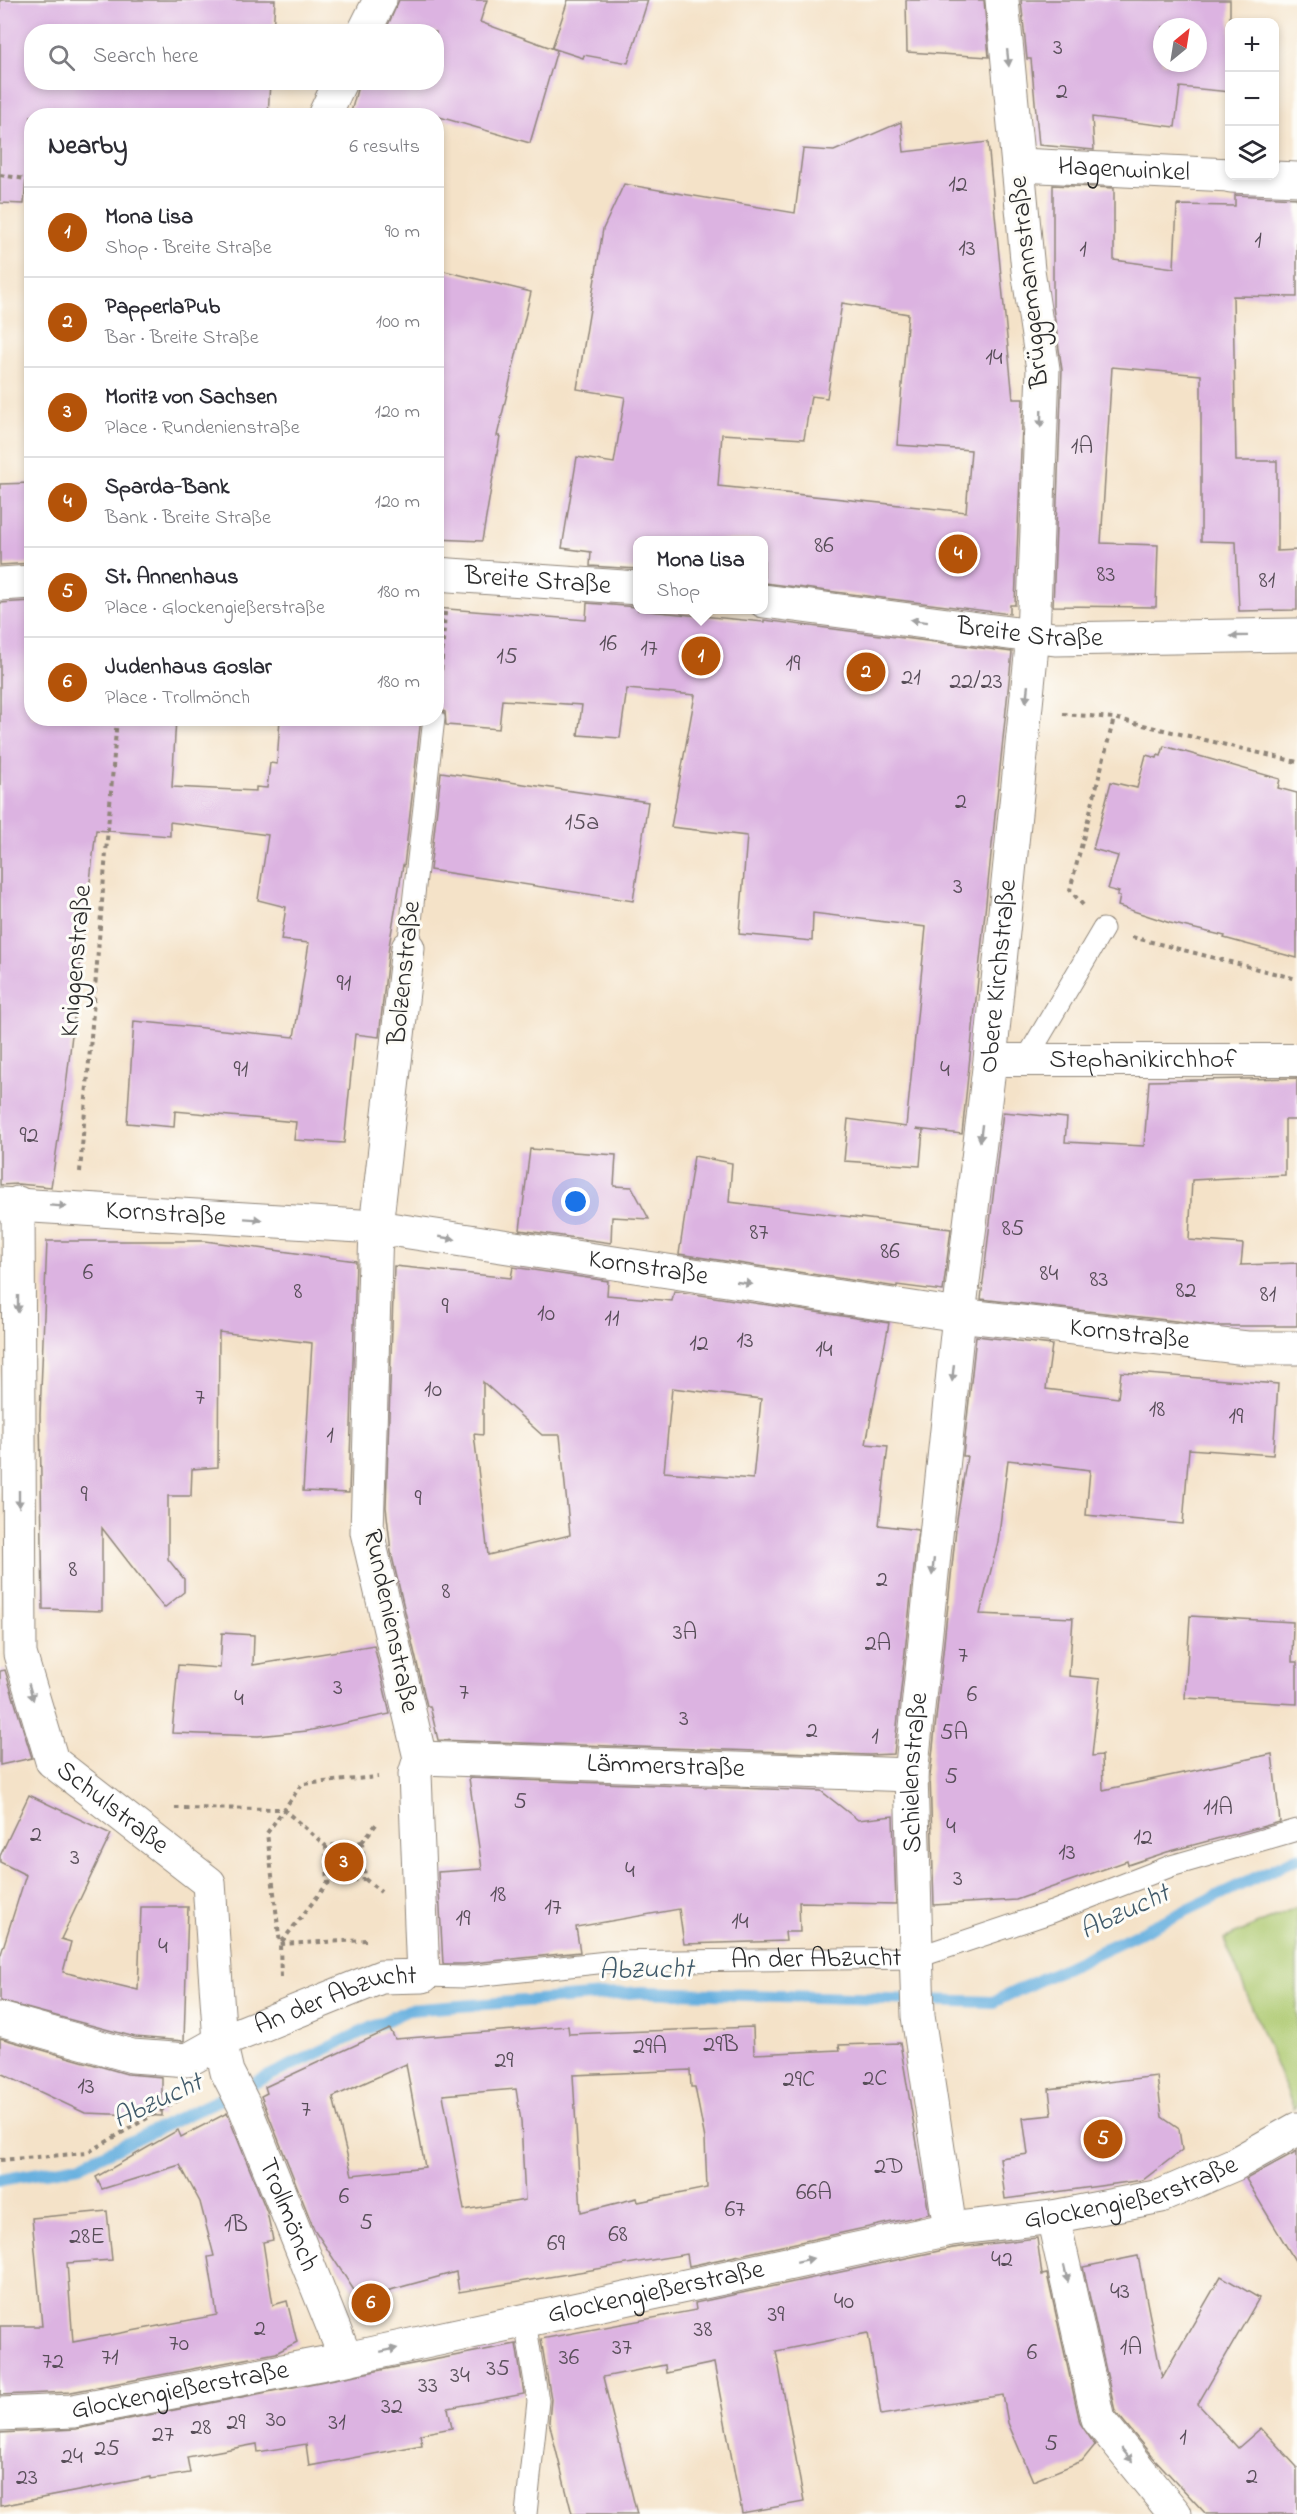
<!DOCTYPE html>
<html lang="en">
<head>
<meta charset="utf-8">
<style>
	:root { --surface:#fff; --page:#f7f7f7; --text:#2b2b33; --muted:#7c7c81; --line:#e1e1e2; --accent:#b45309 }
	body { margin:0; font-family:"Indie Flower",sans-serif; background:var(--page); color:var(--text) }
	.controls { position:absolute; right:18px; top:18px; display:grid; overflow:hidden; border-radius:12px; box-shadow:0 3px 9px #0003 }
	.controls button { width:54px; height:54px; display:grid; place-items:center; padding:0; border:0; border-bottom:2px solid var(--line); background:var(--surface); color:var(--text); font:30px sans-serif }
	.compass { position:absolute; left:1153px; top:18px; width:54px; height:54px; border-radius:50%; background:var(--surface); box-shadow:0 3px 9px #0003; rotate:30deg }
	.you { position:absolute; left:576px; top:1202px; width:21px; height:21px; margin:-15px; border:4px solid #fff; border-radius:50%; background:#1a73e8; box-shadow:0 0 0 9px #1a73e833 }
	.badge { display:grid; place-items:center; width:39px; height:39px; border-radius:50%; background:var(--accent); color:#fff; font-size:20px; font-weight:700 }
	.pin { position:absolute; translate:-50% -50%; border:3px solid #fff; box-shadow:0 2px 6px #0006 }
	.popup { position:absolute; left:633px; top:536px; width:135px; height:78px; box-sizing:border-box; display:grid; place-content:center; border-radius:12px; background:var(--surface); filter:drop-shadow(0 2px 4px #0005); font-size:20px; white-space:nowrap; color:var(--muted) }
	.popup b { font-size:22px; color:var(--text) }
	.popup::after { content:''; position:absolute; left:50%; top:100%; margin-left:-12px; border:12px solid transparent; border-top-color:var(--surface) }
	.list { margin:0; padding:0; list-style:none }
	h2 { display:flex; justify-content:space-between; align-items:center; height:78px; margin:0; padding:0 24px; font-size:26px }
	h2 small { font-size:20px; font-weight:400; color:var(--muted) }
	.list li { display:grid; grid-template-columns:39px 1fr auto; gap:18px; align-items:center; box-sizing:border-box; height:90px; padding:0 24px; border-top:2px solid var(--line) }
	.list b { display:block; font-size:22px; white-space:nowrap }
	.list p { margin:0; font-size:20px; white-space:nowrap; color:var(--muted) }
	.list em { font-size:20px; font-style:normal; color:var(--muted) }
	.icon { flex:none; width:33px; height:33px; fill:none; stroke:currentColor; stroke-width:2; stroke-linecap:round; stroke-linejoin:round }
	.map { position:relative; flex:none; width:1297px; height:2514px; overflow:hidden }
	.search { position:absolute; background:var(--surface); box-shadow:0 3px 9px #0003; left:24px; top:24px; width:420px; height:66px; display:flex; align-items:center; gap:15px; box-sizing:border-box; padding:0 21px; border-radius:24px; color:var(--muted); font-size:22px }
	.panel { position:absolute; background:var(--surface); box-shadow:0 3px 9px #0003; left:24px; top:108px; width:420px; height:618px; border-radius:24px }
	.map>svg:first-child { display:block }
	.green { fill:#adc970; stroke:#6c7a4e; stroke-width:1.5 }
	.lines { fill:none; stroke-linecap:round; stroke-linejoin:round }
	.stream { stroke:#67b0df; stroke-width:12 }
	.building { fill:#dcb3e1; fill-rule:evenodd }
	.service-casing { stroke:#90867a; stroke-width:23 }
	.pedestrian-casing { stroke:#90867a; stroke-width:34 }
	.minor-casing { stroke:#90867a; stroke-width:35 }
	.path { stroke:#90867a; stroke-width:4; stroke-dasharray:4.5 4.5; stroke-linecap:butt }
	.service { stroke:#fff; stroke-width:21 }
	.pedestrian { stroke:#fff; stroke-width:32 }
	.minor { stroke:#fff; stroke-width:33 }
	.oneway { fill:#a0a0a0 }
	.labels { text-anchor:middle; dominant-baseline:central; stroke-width:6; stroke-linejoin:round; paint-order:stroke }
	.number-label { font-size:24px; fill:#574d58 }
	.street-label { font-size:27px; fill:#2b2b2b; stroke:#fdfcf7 }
	.water-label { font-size:28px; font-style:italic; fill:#405a6a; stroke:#fdfcf7 }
</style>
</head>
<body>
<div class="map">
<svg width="1297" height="2514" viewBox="0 0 1297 2514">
	<rect width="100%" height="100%" fill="#fdfcf7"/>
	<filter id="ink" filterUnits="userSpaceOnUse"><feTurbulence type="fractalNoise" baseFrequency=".0167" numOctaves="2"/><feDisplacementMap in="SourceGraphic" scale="12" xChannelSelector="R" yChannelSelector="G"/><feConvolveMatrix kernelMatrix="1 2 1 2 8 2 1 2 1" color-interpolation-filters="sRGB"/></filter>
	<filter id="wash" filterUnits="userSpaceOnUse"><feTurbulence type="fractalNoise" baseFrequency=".008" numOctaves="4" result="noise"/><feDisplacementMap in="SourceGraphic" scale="24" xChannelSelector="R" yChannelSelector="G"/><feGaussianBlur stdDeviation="1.35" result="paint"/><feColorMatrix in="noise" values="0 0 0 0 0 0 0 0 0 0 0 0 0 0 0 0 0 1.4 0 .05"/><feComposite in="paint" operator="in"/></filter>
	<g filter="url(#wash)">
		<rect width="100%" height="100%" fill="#f4e2c8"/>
		<!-- green -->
		<polygon class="green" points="1297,1907 1297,2106 1294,2109 1224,1939"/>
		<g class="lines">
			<!-- stream -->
			<polyline class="stream" points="0,2180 79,2166 408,2010 642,1992 993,2002 1297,1858"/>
		</g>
		<g id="blocks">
			<!-- building -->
			<g class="building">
				<polygon points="0,0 275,0 273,32 32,32 32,82 270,82 268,116 31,116 24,204 0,203"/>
				<polygon points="399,0 487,0 480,22 557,50 530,143 436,116 350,116 359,82 436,82 436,32 385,32"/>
				<polygon points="568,0 648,0 628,63 584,55 583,58 552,48"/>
				<polygon points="906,0 984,0 989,57 907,52"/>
				<path d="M1021 0H1230V92L1180 87 1175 127 1092 117 1094 150 1039 145 1031 59H1027ZM1162 27H1198V63H1162Z"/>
				<path d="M901 122 904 152 988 142 1013 399H1023L1015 605H1010V614L764 583V540H638V569L590 566 591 552 562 548 577 457 614 463 625 397 577 389 603 229 624 184 795 213 803 149 834 151ZM842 303 908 314 897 445 971 450 966 512 718 486 722 434 804 439 811 396 827 398Z"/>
				<polygon points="1053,185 1114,188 1114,260 1174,268 1177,205 1235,206 1235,195 1297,198 1297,297 1233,296 1236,461 1277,461 1277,551 1297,550 1297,610 1239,611 1236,542 1201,541 1201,375 1112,367 1101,543 1158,545 1156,607 1053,606 1062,370 1053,307"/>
				<polygon points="436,269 531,292 497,436 500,436 482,541 436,539"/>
				<polygon points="32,483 32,563 0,565 0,484"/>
				<polygon points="32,601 32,718 176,718 172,787 256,791 256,787 267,788 270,763 277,764 280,718 421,718 404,866 403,865 389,946 379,1037 355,1034 344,1143 294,1140 296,1122 175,1111 174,1127 127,1123 134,1021 294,1037 309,943 281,940 286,907 258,900 268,835 170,822 170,836 96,830 66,1086 51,1187 18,1184 0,1185 0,603"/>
				<polygon points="587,603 637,607 638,610 764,622 764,620 1012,652 962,1134 916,1129 923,1130 920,1166 844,1161 848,1119 906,1127 926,927 813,913 812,941 739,934 747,836 671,827 695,695 627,689 620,738 578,735 582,705 502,700 499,729 446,725 445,712 436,706 436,608 586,620"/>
				<polygon points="1164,746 1280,779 1278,788 1297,793 1297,958 1224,938 1225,936 1170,923 1118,906 1120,896 1117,896 1119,892 1108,889 1118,856 1093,849 1111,782 1137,788 1146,755 1157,758 1158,755 1161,756"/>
				<polygon points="441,772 648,802 633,901 430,870"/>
				<polygon points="1297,1078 1297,1120 1285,1120 1285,1175 1192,1180 1189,1240 1243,1244 1241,1265 1297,1263 1297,1326 1220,1326 981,1299 1003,1112 1067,1118 1065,1142 1144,1146 1149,1081"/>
				<polygon points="530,1149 616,1155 614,1186 632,1187 649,1219 612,1217 611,1243 520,1230"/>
				<polygon points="694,1156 732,1163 729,1202 951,1229 943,1291 897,1285 897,1287 679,1254"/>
				<polygon points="47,1241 205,1241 356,1261 349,1493 303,1491 312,1343 219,1332 218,1467 192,1469 191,1496 168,1496 168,1559 184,1579 184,1592 164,1608 102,1528 102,1611 43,1609 40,1415"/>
				<path d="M394 1266 511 1278 513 1267 608 1281 607 1295 672 1301 674 1291 889 1323 866 1444 888 1446 879 1525 918 1530 894 1754 869 1755 438 1740 430 1706H427L391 1552 386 1507ZM483 1382 542 1435H560L570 1535 488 1555 474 1434 483 1435ZM672 1388 761 1399 753 1479 664 1472Z"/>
				<polygon points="976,1336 1052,1345 1046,1389 1118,1398 1121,1372 1278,1384 1273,1455 1189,1449 1183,1524 1086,1515 1090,1470 1008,1460 998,1542 980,1614 1073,1618 1069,1676 1100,1679 1092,1756 1102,1755 1103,1790 1272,1754 1280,1822 1167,1852 1128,1865 1127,1861 1016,1900 934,1905 930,1776 957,1519 967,1456 963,1456"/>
				<polygon points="1190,1616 1293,1622 1292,1662 1297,1662 1297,1704 1185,1698"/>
				<polygon points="222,1633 254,1635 253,1665 374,1645 390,1714 307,1731 258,1736 172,1733 178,1665 220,1668"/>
				<polygon points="5,1670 32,1758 0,1765 0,1671"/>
				<polygon points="469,1778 821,1791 858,1820 893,1816 896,1904 799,1902 800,1932 785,1932 786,1941 684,1944 679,1909 576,1927 580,1952 464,1964 443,1964 438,1872 482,1869"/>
				<polygon points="29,1795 111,1834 61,1939 71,1942 63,1972 138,1990 141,1907 188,1907 184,2041 135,2037 0,2001 0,1957 26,1875 0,1862 0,1856"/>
				<path d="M568 2026 569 2034 753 2027 754 2054 840 2050 839 2045 900 2043 929 2214 689 2266 687 2254 459 2292 456 2272 383 2292 363 2304 314 2229 261 2096 267 2093 265 2087 390 2029 395 2039ZM406 2064 425 2167 352 2175 333 2097ZM690 2070 691 2087H695L705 2139 707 2188 638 2202 637 2198 581 2212 573 2075ZM516 2089 521 2121 525 2200 464 2210 443 2095Z"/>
				<polygon points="0,2038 127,2074 162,2077 162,2116 85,2113 0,2073"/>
				<polygon points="1157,2076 1162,2117 1179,2129 1182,2150 1143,2180 1005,2199 1000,2158 1028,2154 1023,2118 1052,2115 1049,2089"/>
				<polygon points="227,2113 267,2212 273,2240 263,2242 273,2305 287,2301 297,2342 276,2353 71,2392 0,2395 0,2326 42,2326 32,2218 107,2211 112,2260 67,2263 73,2342 217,2315 208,2257 214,2256 200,2202 180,2165 102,2189 96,2177 178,2130 181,2137"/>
				<polygon points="1297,2151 1297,2264 1246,2179"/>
				<polygon points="1037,2238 1042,2275 1047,2274 1080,2423 1095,2445 1082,2461 1033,2481 1008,2423 1003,2395 881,2415 868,2333 776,2351 804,2502 742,2513 714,2363 666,2373 665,2365 603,2377 637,2514 572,2514 549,2422 551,2399 541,2339 696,2310 695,2303 953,2248"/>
				<polygon points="1138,2256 1162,2378 1221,2276 1259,2298 1198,2404 1238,2448 1261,2428 1297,2467 1297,2514 1206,2514 1151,2455 1115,2411 1083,2267"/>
				<polygon points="516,2344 524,2394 448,2408 452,2428 420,2434 422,2445 309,2466 306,2444 258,2452 257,2444 187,2457 190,2473 151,2479 151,2477 0,2506 0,2433 76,2429"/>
			</g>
		</g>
	</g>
	<g filter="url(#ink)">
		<use href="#blocks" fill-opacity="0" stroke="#90867a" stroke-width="1.5"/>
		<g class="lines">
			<defs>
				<g id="service">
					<polyline points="408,948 434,718"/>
					<polyline points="1027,1058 1103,929"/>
					<path id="s1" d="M423 1976 465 1977 607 1962 915 1958 1052 1912 1171 1866 1297 1830"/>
					<polyline points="525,2321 538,2401 526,2514"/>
				</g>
				<g id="pedestrian">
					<path id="s2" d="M990 1060H1297"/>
				</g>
				<g id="minor">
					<polyline points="364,32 380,0"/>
					<polyline points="324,116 340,82"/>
					<path id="s3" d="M1019 165 1230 175"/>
					<polyline points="1231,176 1297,179"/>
					<path id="s4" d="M436 574 638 588"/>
					<polyline points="0,584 32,582"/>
					<path id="s5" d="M764 601 1055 639 1297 635"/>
					<path id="s6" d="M18 1203 20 1654 52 1761 209 1883 220 2042 227 2072 244 2105 346 2359"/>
					<path id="s7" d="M0 1204 376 1227 959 1315 1247 1348H1297"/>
					<path id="s8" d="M420 1758 911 1775"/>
					<path id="s9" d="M0 2019 132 2056 188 2060 220 2042 381 1977 423 1976 415 1774 420 1758 367 1532 376 1227 408 948"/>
					<polyline points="1053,2217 1098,2419 1175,2514"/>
					<path id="s10" d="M950 2229 918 2016 911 1775 959 1315 990 1060 1033 636 1043 369 1028 270 1002 0"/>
					<path id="s11" d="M0 2414 73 2411 346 2359 950 2229 1053 2217 1161 2196 1235 2164 1297 2129"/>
				</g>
			</defs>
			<!-- service casing -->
			<use href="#service" class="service-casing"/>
			<!-- pedestrian casing -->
			<use href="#pedestrian" class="pedestrian-casing"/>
			<!-- minor casing -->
			<use href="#minor" class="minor-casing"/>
			<!-- path -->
			<g class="path">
				<polyline points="0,175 32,180"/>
				<polyline points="440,688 445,612"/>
				<polyline points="1063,714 1114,718 1297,762"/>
				<polyline points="1083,905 1070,890 1114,718"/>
				<polyline points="1132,937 1297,979"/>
				<polyline points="80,1172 117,718"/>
				<polyline points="175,1808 283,1809 326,1846"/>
				<polygon points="362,1842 365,1879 328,1883 326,1846"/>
				<polyline points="362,1842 378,1822"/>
				<polyline points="365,1879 381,1892"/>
				<polyline points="366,1940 280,1944 267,1833 302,1784 378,1777"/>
				<polyline points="281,1977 280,1944 328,1883"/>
				<polyline points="0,2160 87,2153 182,2098"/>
			</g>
			<!-- service -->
			<use href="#service" class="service"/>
			<!-- pedestrian -->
			<use href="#pedestrian" class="pedestrian"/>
			<!-- minor -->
			<use href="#minor" class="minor"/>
		</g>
		<!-- one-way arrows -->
		<defs><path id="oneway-solid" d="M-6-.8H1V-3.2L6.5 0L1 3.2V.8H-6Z" transform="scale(1.5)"/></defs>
		<g class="oneway">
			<use href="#oneway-solid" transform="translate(1008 58) rotate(84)"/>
			<use href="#oneway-solid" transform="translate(1041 419) rotate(92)"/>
			<use href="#oneway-solid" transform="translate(919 621) rotate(-173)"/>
			<use href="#oneway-solid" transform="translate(1239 636) rotate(179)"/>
			<use href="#oneway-solid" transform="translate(1027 694) rotate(96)"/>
			<use href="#oneway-solid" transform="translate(981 1133) rotate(97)"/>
			<use href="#oneway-solid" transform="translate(58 1206) rotate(4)"/>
			<use href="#oneway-solid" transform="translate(253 1219) rotate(4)"/>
			<use href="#oneway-solid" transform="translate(447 1238) rotate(9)"/>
			<use href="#oneway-solid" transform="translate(744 1283) rotate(9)"/>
			<use href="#oneway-solid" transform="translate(18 1304) rotate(90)"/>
			<use href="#oneway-solid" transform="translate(953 1373) rotate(96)"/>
			<use href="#oneway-solid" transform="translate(19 1499) rotate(90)"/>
			<use href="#oneway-solid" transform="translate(933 1567) rotate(96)"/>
			<use href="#oneway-solid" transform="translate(31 1692) rotate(74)"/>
			<use href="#oneway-solid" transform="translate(805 2260) rotate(-12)"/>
			<use href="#oneway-solid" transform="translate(1066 2274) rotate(77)"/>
			<use href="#oneway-solid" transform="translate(389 2350) rotate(-12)"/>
			<use href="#oneway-solid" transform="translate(1127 2455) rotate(51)"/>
		</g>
	</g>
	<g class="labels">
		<!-- number labels -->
		<g class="number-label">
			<text x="1058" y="48">3</text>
			<text x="1062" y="92">2</text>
			<text x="958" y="185">12</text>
			<text x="1258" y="241">1</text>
			<text x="967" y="249">13</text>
			<text x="1083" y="250">1</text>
			<text x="994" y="358">14</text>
			<text x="1082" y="447">1A</text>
			<text x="824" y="546">86</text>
			<text x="1106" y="575">83</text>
			<text x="1267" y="581">81</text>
			<text x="608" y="644">16</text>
			<text x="649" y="649">17</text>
			<text x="507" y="657">15</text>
			<text x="793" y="664">19</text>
			<text x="911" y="678">21</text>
			<text x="976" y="682">22/23</text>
			<text x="961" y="802">2</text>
			<text x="582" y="823">15a</text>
			<text x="958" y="887">3</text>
			<text x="344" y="984">91</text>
			<text x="241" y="1070">91</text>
			<text x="945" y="1070">4</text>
			<text x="29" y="1136">92</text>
			<text x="1013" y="1229">85</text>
			<text x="759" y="1233">87</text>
			<text x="890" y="1252">86</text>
			<text x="88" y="1273">6</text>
			<text x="1049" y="1274">84</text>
			<text x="1099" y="1280">83</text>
			<text x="1186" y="1291">82</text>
			<text x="298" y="1292">8</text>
			<text x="1268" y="1295">81</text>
			<text x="445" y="1307">9</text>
			<text x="546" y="1314">10</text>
			<text x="612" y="1319">11</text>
			<text x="745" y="1341">13</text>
			<text x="699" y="1344">12</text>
			<text x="824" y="1350">14</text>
			<text x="433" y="1390">10</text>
			<text x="200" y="1398">7</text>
			<text x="1157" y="1410">18</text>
			<text x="1236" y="1417">19</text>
			<text x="330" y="1436">1</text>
			<text x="84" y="1495">9</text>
			<text x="418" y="1499">9</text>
			<text x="73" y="1570">8</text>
			<text x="882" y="1580">2</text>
			<text x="446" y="1592">8</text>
			<text x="685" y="1633">3A</text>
			<text x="878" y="1644">2A</text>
			<text x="963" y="1656">7</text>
			<text x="338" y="1688">3</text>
			<text x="464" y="1693">7</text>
			<text x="972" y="1695">6</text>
			<text x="239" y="1699">4</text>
			<text x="684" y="1719">3</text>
			<text x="812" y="1731">2</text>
			<text x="954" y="1733">5A</text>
			<text x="875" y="1737">1</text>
			<text x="951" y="1777">5</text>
			<text x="520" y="1802">5</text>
			<text x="1218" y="1808">11A</text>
			<text x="951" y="1827">4</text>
			<text x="36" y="1835">2</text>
			<text x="1143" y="1838">12</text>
			<text x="1067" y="1853">13</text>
			<text x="75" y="1858">3</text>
			<text x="630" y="1871">4</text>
			<text x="958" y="1879">3</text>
			<text x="498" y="1895">18</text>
			<text x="553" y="1908">17</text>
			<text x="463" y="1919">19</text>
			<text x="740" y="1922">14</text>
			<text x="163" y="1947">4</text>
			<text x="721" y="2045">29B</text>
			<text x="650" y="2047">29A</text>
			<text x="504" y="2061">29</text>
			<text x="875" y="2079">2C</text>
			<text x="799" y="2080">29C</text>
			<text x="86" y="2087">13</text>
			<text x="306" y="2110">7</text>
			<text x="889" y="2167">2D</text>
			<text x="814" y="2193">66A</text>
			<text x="344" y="2197">6</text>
			<text x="735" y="2210">67</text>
			<text x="366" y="2223">5</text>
			<text x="236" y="2225">1B</text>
			<text x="618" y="2235">68</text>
			<text x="87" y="2237">28E</text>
			<text x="556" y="2244">69</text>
			<text x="1002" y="2260">42</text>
			<text x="1120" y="2292">43</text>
			<text x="844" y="2302">40</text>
			<text x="776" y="2315">39</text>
			<text x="260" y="2329">2</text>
			<text x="703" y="2330">38</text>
			<text x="179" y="2344">70</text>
			<text x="622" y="2348">37</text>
			<text x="1131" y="2348">1A</text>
			<text x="1032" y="2353">6</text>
			<text x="110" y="2358">71</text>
			<text x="569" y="2358">36</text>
			<text x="53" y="2362">72</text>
			<text x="498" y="2369">35</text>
			<text x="460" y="2376">34</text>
			<text x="428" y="2386">33</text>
			<text x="392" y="2407">32</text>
			<text x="276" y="2420">30</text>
			<text x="236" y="2423">29</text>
			<text x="337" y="2423">31</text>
			<text x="201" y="2428">28</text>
			<text x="163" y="2435">27</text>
			<text x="1183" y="2438">1</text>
			<text x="1051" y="2444">5</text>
			<text x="107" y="2449">25</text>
			<text x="72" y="2457">24</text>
			<text x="1252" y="2477">2</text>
			<text x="27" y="2478">23</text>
		</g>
		<!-- street labels -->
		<g class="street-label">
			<text stroke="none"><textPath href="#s3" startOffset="105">Hagenwinkel</textPath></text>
			<text transform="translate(1030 282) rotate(-96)">Brüggemannstraße</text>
			<text stroke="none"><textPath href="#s4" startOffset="102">Breite Straße</textPath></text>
			<text stroke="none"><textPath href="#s5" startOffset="268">Breite Straße</textPath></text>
			<text transform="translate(77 961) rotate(-85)">Kniggenstraße</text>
			<text transform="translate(405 973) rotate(-84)">Bolzenstraße</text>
			<text stroke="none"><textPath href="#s10" startOffset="1260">Obere Kirchstraße</textPath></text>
			<text stroke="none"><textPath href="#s2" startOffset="153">Stephanikirchhof</textPath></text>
			<text stroke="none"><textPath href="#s7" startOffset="166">Kornstraße</textPath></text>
			<text stroke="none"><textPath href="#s7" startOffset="652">Kornstraße</textPath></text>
			<text stroke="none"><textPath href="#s7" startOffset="1138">Kornstraße</textPath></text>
			<text transform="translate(390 1621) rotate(78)">Rundenienstraße</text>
			<text stroke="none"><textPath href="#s8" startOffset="246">Lämmerstraße</textPath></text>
			<text stroke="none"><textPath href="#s10" startOffset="459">Schielenstraße</textPath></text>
			<text stroke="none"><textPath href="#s6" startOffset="639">Schulstraße</textPath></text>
			<text stroke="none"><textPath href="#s1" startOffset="394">An der Abzucht</textPath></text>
			<text stroke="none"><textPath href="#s9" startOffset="354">An der Abzucht</textPath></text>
			<text stroke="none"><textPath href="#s11" startOffset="1154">Glockengießerstraße</textPath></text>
			<text stroke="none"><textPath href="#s6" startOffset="1107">Trollmönch</textPath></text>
			<text stroke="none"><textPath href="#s11" startOffset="668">Glockengießerstraße</textPath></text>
			<text stroke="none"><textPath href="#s11" startOffset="182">Glockengießerstraße</textPath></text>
		</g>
		<!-- water labels -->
		<g class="water-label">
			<text transform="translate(1125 1913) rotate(-25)">Abzucht</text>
			<text transform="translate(646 1971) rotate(-1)">Abzucht</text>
			<text transform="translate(158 2102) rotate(-25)">Abzucht</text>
		</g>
	</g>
</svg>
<div class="controls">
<button>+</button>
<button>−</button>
<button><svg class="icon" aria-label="layers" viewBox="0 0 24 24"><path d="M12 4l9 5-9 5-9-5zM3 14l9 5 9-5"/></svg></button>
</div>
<svg class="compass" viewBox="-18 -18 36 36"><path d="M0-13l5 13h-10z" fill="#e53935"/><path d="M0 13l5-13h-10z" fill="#7c7c81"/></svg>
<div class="you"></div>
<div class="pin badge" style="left:701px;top:656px">1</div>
<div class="popup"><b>Mona Lisa</b>Shop</div>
<div class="pin badge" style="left:866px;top:672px">2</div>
<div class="pin badge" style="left:344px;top:1862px">3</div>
<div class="pin badge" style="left:958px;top:554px">4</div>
<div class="pin badge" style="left:1103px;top:2139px">5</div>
<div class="pin badge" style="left:371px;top:2303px">6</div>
<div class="search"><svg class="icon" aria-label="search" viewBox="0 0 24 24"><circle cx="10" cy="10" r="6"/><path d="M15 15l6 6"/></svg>Search here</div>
<section class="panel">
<h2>Nearby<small>6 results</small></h2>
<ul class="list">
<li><span class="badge">1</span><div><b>Mona Lisa</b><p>Shop · Breite Straße</p></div><em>90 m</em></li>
<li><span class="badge">2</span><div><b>PapperlaPub</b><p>Bar · Breite Straße</p></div><em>100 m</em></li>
<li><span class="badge">3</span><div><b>Moritz von Sachsen</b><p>Place · Rundenienstraße</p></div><em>120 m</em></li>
<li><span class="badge">4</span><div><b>Sparda-Bank</b><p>Bank · Breite Straße</p></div><em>120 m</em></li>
<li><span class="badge">5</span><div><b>St. Annenhaus</b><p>Place · Glockengießerstraße</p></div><em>180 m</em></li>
<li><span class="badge">6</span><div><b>Judenhaus Goslar</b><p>Place · Trollmönch</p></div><em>180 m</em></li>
</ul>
</section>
</div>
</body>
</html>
